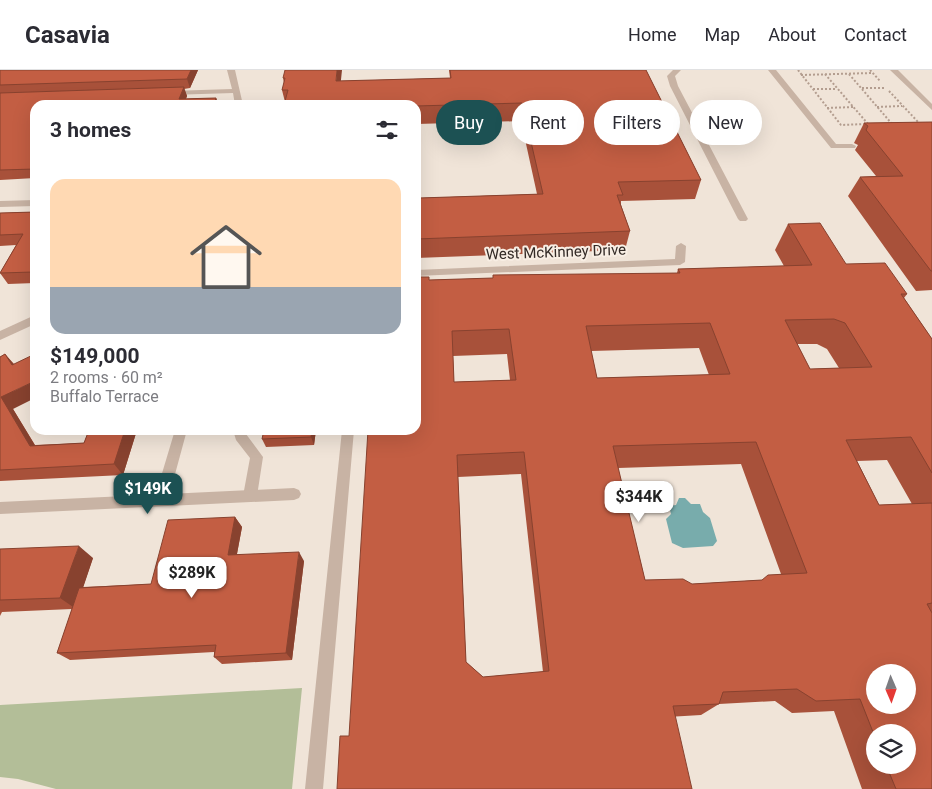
<!DOCTYPE html>
<meta charset="utf-8">
<style>
:root{--surface:#fff;--page:#f2f2f3;--text:#2b2b33;--muted:#7c7c81;--line:#e1e1e2;--accent:#1c5153}
body{margin:0;font-family:Roboto,sans-serif;background:var(--page);color:var(--text);height:100vh;display:flex;flex-direction:column;font-size:19px;white-space:nowrap}
*{box-sizing:border-box;margin:0}
p{font-size:16px;color:var(--muted)}
.icon{flex:none;width:28px;height:28px;fill:none;stroke:currentColor;stroke-width:2;stroke-linecap:round;stroke-linejoin:round}
.map{position:relative;flex:1;overflow:hidden}
.details{position:absolute;left:30px;top:30px;width:391px;height:335px;display:flex;flex-direction:column;background:var(--surface);border-radius:15px;box-shadow:0 5px 20px #0002}
.details>*{flex:none}
.hud{position:absolute;left:436px;top:30px;width:420px;height:45px;display:flex;gap:10px}
.needle{width:32px;rotate:178deg}
.controls{position:absolute;left:866px;top:594px;display:grid;gap:10px}
.controls a{display:grid;place-items:center;width:50px;height:50px;border-radius:50%;background:var(--surface);box-shadow:0 5px 20px #0002;font-size:25px}
.price{position:absolute;translate:-50% -42px;padding:0 11px;border-radius:10px;background:#fff;color:#222;font-size:16px;line-height:32px;filter:drop-shadow(0 1px 2px #0008)}
.price::after{content:'';position:absolute;left:50%;top:30px;width:15px;height:11px;margin-left:-8px;background:inherit;clip-path:polygon(0 0,100% 0,50% 100%)}
.price.on{background:var(--accent);color:#fff}
ul{padding:0;list-style:none}
li{display:grid;align-content:center;gap:10px;height:265px;padding:0 20px}
li+li{border-top:1px solid var(--line)}
li span{display:grid;place-items:center;height:155px;border-radius:15px;color:#555}
li>.icon{margin-inline-start:auto}
span .icon{width:90px;height:90px;fill:#fffc;stroke-width:1}
li b{font-size:21px}
h2{display:flex;justify-content:space-between;align-items:center;height:60px;padding:0 20px;font-size:21px}
.chip{padding:0 18px;border-radius:22px;background:var(--surface);box-shadow:0 5px 20px #0002;font-size:18px;line-height:45px}
.chip.on{background:var(--accent);color:#fff}
header{display:flex;align-items:center;gap:30px;box-sizing:border-box;height:70px;padding:0 25px;background:var(--surface);border-bottom:1px solid var(--line)}
header strong{font-size:24px}
nav{display:flex;gap:28px;margin-inline-start:auto;font-size:18px}
.map>svg:first-child{display:block}
</style>
<header>
<strong>Casavia</strong>
<nav><a>Home</a><a>Map</a><a>About</a><a>Contact</a></nav>
</header>
<div class="map">
<svg width="932" height="719" viewBox="0 0 932 719">
<rect width="100%" height="100%" fill="#f0e4d8"/>
<path fill="#b3be98" d="M 302,618 L 292,719 L 56,719 L 18,709 L 0,707 L 0,635 Z"/>
<path fill="#78acac" d="M 679,428 L 685,428 L 691,434 L 700,434 L 703,442 L 710,448 L 717,471 L 713,476 L 683,478 L 672,473 L 666,449 L 671,444 L 669,436 L 676,435 Z"/>
<g fill="none" stroke-linecap="round" stroke-linejoin="round">
<path stroke="#b39d8f" stroke-width="2" stroke-dasharray="2 2" stroke-linecap="butt" d="M 798,0 L 841,55 L 866,54
M 870,0 L 880,11
M 825,4 L 868,54
M 849,4 L 892,54
M 801,5 L 872,3
M 862,18 L 886,18
M 813,19 L 837,19
M 889,21 L 919,53 L 917,53
M 877,37 L 902,36
M 827,38 L 853,37"/>
<path fill="#c8b3a4" fill-rule="evenodd" d="M 673,0 L 681,0 L 675,6 L 678,16 L 748,149 L 746,151 L 740,151 L 738,149 L 670,16 L 667,6 Z
M 768,0 L 776,0 L 836,74 L 852,74 L 856,76 L 855,78 L 831,78 Z
M 890,0 L 898,0 L 932,34 L 932,40 Z
M 175,360 L 187,360 L 168,430 L 166,434 L 161,436 L 156,434 L 154,430 Z
M 233,360 L 245,360 L 246,364 L 263,387 L 257,426 L 255,430 L 250,432 L 245,430 L 243,426 L 250,388 L 236,370 Z
M 342,360 L 354,360 L 323,719 L 305,719 Z"/>
<path fill="#c8b3a4" fill-rule="evenodd" d="M 227,0 L 235,0 L 243,35 L 235,35 L 233,23 L 170,25 L 166,23 L 170,21 L 232,19 Z
M 35,130 L 35,136 L 0,137 L 0,131 Z
M 681,173 L 686,176 L 685,192 L 680,195 L 416,206 L 416,200 L 675,189 L 676,176 Z
M 35,245 L 35,254 L 0,270 L 0,261 Z
M 294,418 L 299,420 L 301,424 L 299,428 L 294,430 L 0,444 L 0,432 Z"/>
</g>
<path fill="#a8513a" fill-rule="evenodd" d="M 0,0 L 198,0 L 190,18 L 184,19 L 187,26 L 186,29 L 216,28 L 219,35 L 35,35 L 35,108 L 0,110 Z
M 449,0 L 646,0 L 701,110 L 695,129 L 621,131 L 621,135 L 630,161 L 625,180 L 416,188 L 416,35 L 285,32 L 282,20 L 284,13 L 283,8 L 341,11 L 450,8 ZM 521,51 L 537,124 L 419,128 L 417,54 Z
M 932,52 L 932,220 L 916,221 L 848,126 L 860,107 L 876,106 L 855,80 L 858,75 L 854,73 L 864,53 Z
M 35,142 L 35,213 L 8,214 L 0,203 L 16,175 L 0,176 L 0,143 Z
M 788,154 L 846,194 L 907,224 L 904,228 L 932,269 L 932,719 L 862,719 L 834,641 L 792,643 L 775,631 L 719,634 L 701,645 L 349,666 L 429,210 L 677,203 L 678,199 L 784,196 L 775,180 ZM 797,274 L 817,274 L 827,279 L 839,298 L 810,299 ZM 699,278 L 709,305 L 597,308 L 591,281 ZM 507,284 L 510,310 L 454,312 L 453,286 ZM 887,390 L 912,434 L 879,435 L 857,391 ZM 741,394 L 781,504 L 762,510 L 692,514 L 645,510 L 618,398 ZM 521,404 L 543,602 L 483,607 L 466,592 L 458,407 ZM 875,662 L 908,695 L 875,695 Z
M 5,284 L 14,294 L 13,339 L 35,375 L 84,373 L 89,360 L 137,360 L 123,405 L 0,411 L 0,287 Z
M 316,360 L 314,375 L 266,377 L 262,369 Z
M 235,447 L 242,457 L 237,484 L 304,491 L 292,590 L 222,594 L 214,587 L 214,582 L 70,590 L 57,583 L 72,539 L 2,542 L 0,546 L 0,479 L 93,488 L 83,517 L 151,514 Z"/>
<path fill="#88422f" d="M 191,0 L 198,0 L 190,18 L 187,9 Z
M 337,0 L 342,0 L 339,29 L 336,11 Z
M 184,17 L 187,26 L 183,35 L 179,29 Z
M 216,28 L 219,35 L 214,35 Z
M 416,38 L 417,54 L 420,147 L 419,128 Z
M 5,284 L 16,297 L 12,295 Z
M 35,311 L 35,328 L 13,339 L 42,387 L 30,376 L 1,327 Z
M 125,360 L 137,360 L 123,405 L 114,394 Z
M 312,360 L 316,360 L 314,375 L 311,367 Z
M 235,447 L 242,457 L 235,494 L 228,485 Z
M 79,476 L 93,488 L 76,539 L 60,528 Z
M 299,482 L 304,491 L 292,590 L 286,583 Z"/>
<path fill="#c35e43" stroke="#88422f" fill-rule="evenodd" d="M 0,0 L 191,0 L 187,9 L 0,15 Z
M 285,0 L 337,0 L 336,11 L 451,8 L 450,0 L 646,0 L 701,110 L 618,112 L 623,125 L 617,125 L 630,161 L 416,169 L 416,41 L 419,128 L 543,124 L 522,33 L 416,36 L 416,35 L 284,35 L 288,20 L 282,20 L 285,8 L 283,8 Z
M 184,17 L 179,29 L 216,28 L 214,35 L 35,35 L 35,99 L 0,100 L 0,23 Z
M 932,52 L 932,201 L 931,201 L 860,107 L 903,106 L 866,60 L 868,56 L 864,53 Z
M 35,142 L 35,198 L 33,202 L 0,203 L 23,164 L 0,165 L 0,143 Z
M 820,153 L 846,194 L 885,193 L 907,224 L 901,224 L 932,269 L 932,403 L 911,367 L 846,370 L 879,435 L 932,433 L 932,533 L 927,534 L 932,543 L 932,719 L 896,719 L 886,695 L 908,695 L 908,662 L 875,662 L 875,667 L 860,629 L 816,631 L 797,619 L 723,622 L 719,634 L 673,636 L 692,719 L 337,719 L 340,666 L 349,666 L 368,360 L 416,360 L 416,207 L 429,207 L 429,210 L 493,208 L 493,205 L 680,203 L 678,199 L 812,195 L 788,154 ZM 834,249 L 845,253 L 872,297 L 810,299 L 785,250 ZM 710,253 L 730,304 L 597,308 L 586,256 ZM 509,259 L 516,310 L 454,312 L 452,261 ZM 756,372 L 807,503 L 768,505 L 762,510 L 692,514 L 683,509 L 645,510 L 613,376 ZM 524,382 L 549,601 L 483,607 L 466,592 L 457,385 ZM 875,602 L 908,602 L 908,635 L 875,635 Z
M 5,284 L 12,295 L 35,284 L 35,311 L 1,327 L 30,376 L 84,373 L 89,360 L 125,360 L 114,394 L 0,400 L 0,287 Z
M 264,360 L 312,360 L 311,367 L 262,369 Z
M 235,447 L 228,485 L 299,482 L 286,583 L 214,587 L 216,575 L 57,583 L 79,518 L 151,514 L 168,450 Z
M 79,476 L 60,528 L 0,530 L 0,479 Z"/>
<g text-anchor="middle" stroke-width="4" stroke-linejoin="round" paint-order="stroke">
<g font-size="15" fill="#332a26" stroke="#f8eee4">
<text transform="translate(556 182) rotate(-2)" y="5">West McKinney Drive</text>
</g>
</g>
</svg>
<div class="controls">
<a><svg class="needle" viewBox="-14 -14 28 28"><path d="M0-13l5 13h-10z" fill="#e53935"/><path d="M0 13l5-13h-10z" fill="#7c7c81"/></svg></a>
<a><svg class="icon" aria-label="layers" viewBox="0 0 24 24"><path d="M12 4l9 5-9 5-9-5zM3 14l9 5 9-5"/></svg></a>
</div>
<b class="price on" style="left:148px;top:445px">$149K</b>
<b class="price" style="left:639px;top:453px">$344K</b>
<b class="price" style="left:192px;top:529px">$289K</b>
<div class="hud">
<a class="chip on">Buy</a>
<a class="chip">Rent</a>
<a class="chip">Filters</a>
<a class="chip">New</a>
</div>
<section class="details">
<h2>3 homes<svg class="icon" aria-label="filters" viewBox="0 0 24 24"><path d="M4 7h16M4 17h16"/><circle cx="9" cy="7" r="2"/><circle cx="15" cy="17" r="2"/></svg></h2>
<ul>
<li><span style="background:linear-gradient(#ffd9b3 70%,#9aa5b1 0)"><svg class="icon" aria-label="home" viewBox="0 0 24 24"><path d="M3 11l9-7 9 7M6 9v11h12V9"/></svg></span><div><b>$149,000</b><p>2 rooms · 60 m²</p><p>Buffalo Terrace</p></div></li>
</ul>
</section>
</div>
